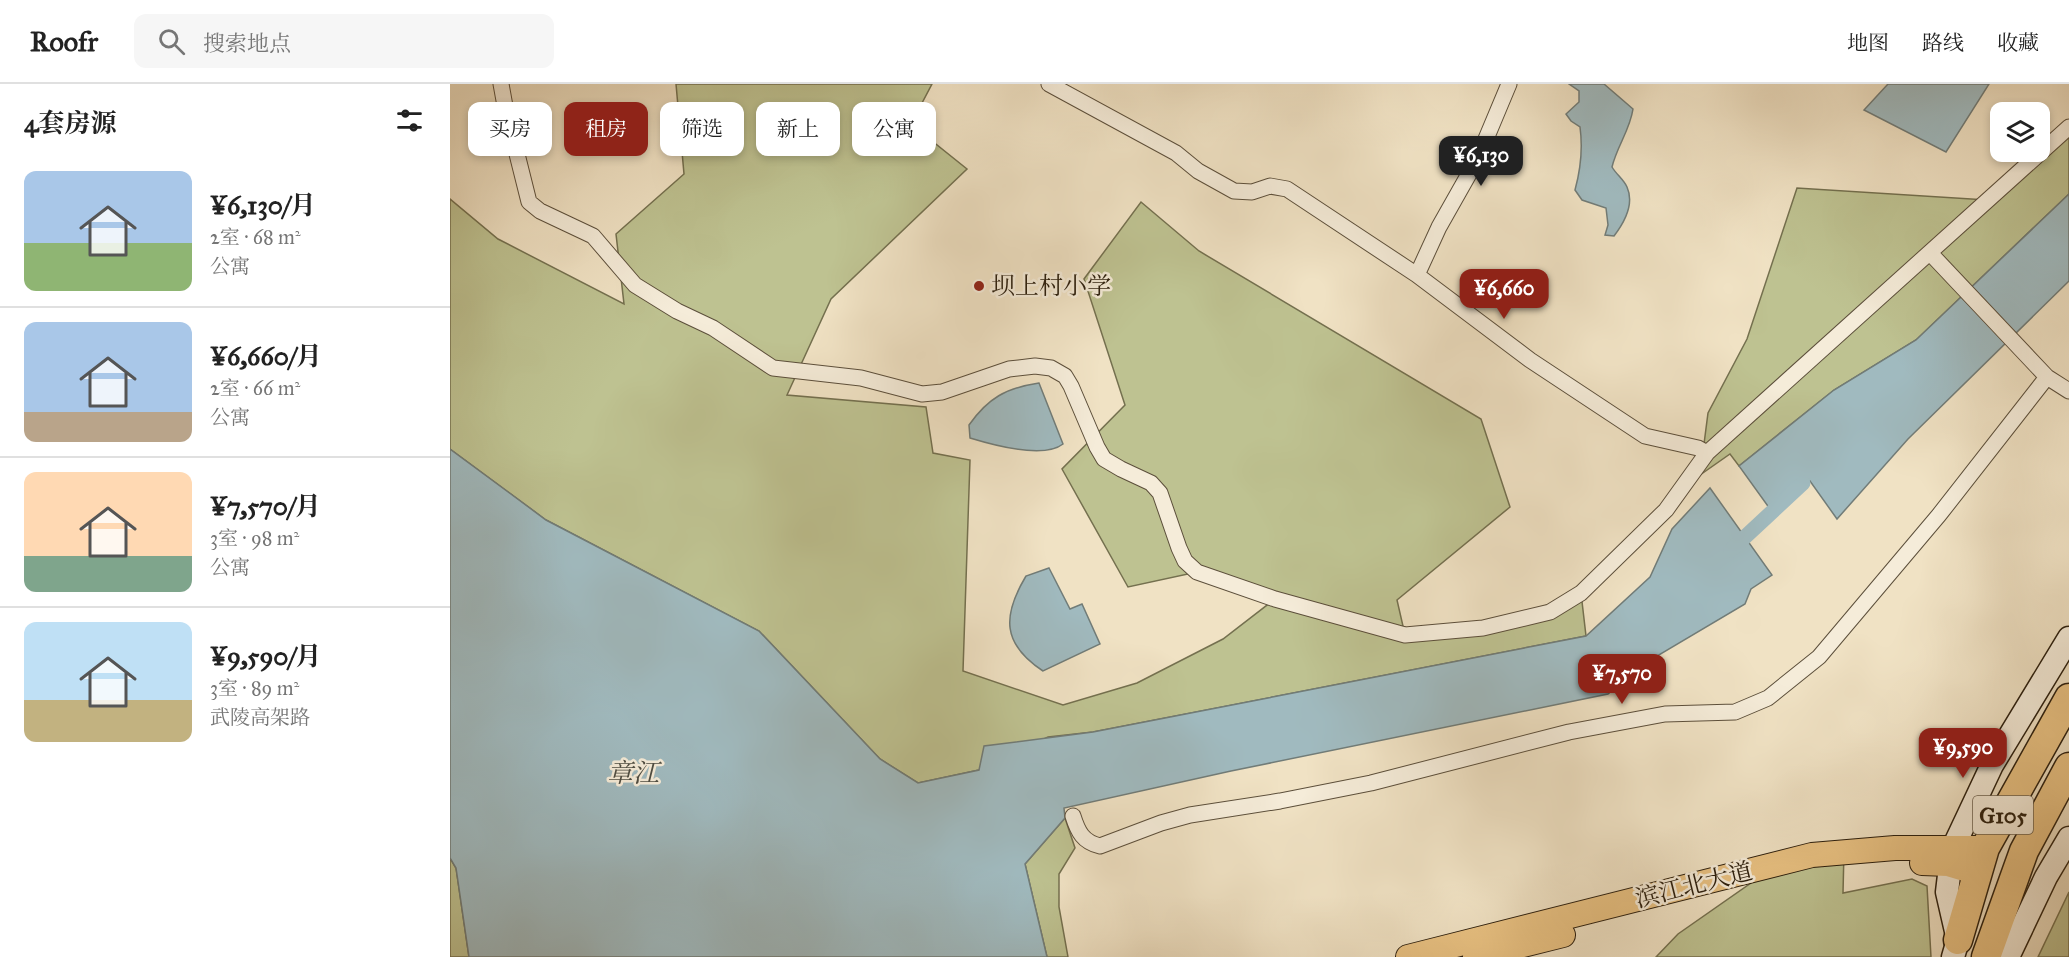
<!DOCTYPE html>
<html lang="zh">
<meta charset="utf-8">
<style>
:root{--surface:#fff;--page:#f6f6f6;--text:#222;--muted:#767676;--line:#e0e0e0;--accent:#8f2418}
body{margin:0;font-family:"IM FELL Great Primer","Noto Serif SC",serif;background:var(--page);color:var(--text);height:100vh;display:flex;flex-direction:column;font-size:22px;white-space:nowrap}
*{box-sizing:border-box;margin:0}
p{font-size:20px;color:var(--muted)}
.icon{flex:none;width:33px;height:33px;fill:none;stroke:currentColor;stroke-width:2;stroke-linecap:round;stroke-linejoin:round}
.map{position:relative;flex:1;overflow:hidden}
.side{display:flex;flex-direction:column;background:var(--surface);width:450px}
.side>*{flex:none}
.top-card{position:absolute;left:18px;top:18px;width:570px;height:54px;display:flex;gap:12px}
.buttons{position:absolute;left:1540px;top:18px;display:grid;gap:12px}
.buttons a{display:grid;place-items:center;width:60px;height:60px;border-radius:12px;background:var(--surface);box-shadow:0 3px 9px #0003;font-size:30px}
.price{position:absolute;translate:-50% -51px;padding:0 14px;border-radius:12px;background:var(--accent);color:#fff;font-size:20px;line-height:39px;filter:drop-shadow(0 2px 3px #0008)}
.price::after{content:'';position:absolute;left:50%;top:36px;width:18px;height:14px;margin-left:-9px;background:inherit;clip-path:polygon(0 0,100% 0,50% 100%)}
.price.on{background:#222;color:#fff}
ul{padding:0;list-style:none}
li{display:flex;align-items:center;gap:18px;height:150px;padding:0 24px}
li+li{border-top:2px solid var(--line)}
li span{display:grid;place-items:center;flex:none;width:168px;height:120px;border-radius:12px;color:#555}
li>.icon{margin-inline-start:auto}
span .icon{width:72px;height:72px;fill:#fffc;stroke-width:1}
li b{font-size:26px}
h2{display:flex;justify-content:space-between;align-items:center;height:72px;padding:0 24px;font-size:26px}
.chip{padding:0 21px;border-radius:12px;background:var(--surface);box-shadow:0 3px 9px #0003;font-size:21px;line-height:54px}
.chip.on{background:var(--accent);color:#fff}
header{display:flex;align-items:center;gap:36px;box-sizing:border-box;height:84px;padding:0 30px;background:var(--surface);border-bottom:2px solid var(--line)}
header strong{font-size:28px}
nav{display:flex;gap:33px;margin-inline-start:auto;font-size:21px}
.search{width:420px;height:54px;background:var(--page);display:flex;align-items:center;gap:15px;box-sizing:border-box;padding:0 21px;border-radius:12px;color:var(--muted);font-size:22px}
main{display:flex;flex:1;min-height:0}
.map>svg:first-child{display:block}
</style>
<header>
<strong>Roofr</strong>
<div class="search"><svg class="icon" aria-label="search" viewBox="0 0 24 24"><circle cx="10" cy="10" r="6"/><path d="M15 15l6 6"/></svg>搜索地点</div>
<nav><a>地图</a><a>路线</a><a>收藏</a></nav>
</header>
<main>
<section class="side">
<h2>4套房源<svg class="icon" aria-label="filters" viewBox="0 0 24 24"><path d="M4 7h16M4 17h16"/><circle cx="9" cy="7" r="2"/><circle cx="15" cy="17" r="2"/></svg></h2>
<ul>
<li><span style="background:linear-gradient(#a9c7e8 60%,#8fb573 0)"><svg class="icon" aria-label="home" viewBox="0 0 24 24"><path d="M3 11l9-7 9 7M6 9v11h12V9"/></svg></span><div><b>¥6,130/月</b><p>2室 · 68 m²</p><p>公寓</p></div></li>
<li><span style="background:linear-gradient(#a9c7e8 75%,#b9a48a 0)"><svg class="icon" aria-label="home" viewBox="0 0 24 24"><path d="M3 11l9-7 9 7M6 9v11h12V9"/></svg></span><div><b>¥6,660/月</b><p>2室 · 66 m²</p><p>公寓</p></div></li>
<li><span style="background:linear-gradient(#ffd9b3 70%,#7fa58c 0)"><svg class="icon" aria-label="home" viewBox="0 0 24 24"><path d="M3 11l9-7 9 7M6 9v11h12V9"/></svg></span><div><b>¥7,570/月</b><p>3室 · 98 m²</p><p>公寓</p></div></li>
<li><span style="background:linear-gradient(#bfe0f5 65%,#c2b280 0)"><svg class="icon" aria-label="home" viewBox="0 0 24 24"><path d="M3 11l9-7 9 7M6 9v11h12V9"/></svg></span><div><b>¥9,590/月</b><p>3室 · 89 m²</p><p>武陵高架路</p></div></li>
</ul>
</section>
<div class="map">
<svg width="1619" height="873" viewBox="0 0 1619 873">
<rect width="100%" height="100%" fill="#f0e2c4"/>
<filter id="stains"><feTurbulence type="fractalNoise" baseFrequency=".00333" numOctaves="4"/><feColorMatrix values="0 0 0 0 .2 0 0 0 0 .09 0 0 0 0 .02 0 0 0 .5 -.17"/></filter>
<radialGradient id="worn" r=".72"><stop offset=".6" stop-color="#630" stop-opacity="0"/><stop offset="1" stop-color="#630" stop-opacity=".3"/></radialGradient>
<path fill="#bec291" stroke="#74704f" stroke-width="1.5" d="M 226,0 L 482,0 L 461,40 L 517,85 L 381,215 L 337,311 L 476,323 L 483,369 L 520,376 L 513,587 L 613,621 L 687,599 L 773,555 L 825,515 L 747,488 L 678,503 L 612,385 L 675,321 L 634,195 L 691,118 L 749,167 L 1031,335 L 1060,423 L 947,516 L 955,551 L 1033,544 L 1131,509 L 1136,552 L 643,648 L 598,653 L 529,686 L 468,699 L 430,675 L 309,547 L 96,436 L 0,365 L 0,115 L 48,155 L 174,220 L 166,150 L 234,90 Z
M 1619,43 L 1619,110 L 1466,256 L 1384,306 L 1289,382 L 1280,370 L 1250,391 L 1258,329 L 1297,255 L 1347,104 L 1537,116 Z
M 615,734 L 625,764 L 609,790 L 609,823 L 618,873 L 597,873 L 575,780 Z
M 1394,767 L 1393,809 L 1462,795 L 1477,802 L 1481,873 L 1206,873 L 1228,850 L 1314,790 Z
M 0,774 L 6,784 L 19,873 L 0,873 Z
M 1619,808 L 1619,873 L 1588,873 Z"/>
<path fill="#a0babf" stroke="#717c78" stroke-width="1.5" d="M 1119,0 L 1154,0 L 1183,25 C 1180,46 1167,62 1162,83 C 1166,90 1174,96 1177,103 C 1185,121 1174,139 1164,152 L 1155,151 L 1158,141 L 1156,124 L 1132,116 L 1125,106 C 1131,84 1133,65 1130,43 L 1121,37 L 1116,30 L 1129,18 L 1129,7 Z
M 1438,0 L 1539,0 L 1496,68 L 1414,26 Z
M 1619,110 L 1619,197 L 1458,355 L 1387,435 L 1360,397 L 1320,425 L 1289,382 L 1384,306 L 1466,256 Z
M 589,299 L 613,360 C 594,375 543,361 520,354 L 519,341 C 538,314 556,304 589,299 Z
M 0,365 L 96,436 L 309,547 L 430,675 L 468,699 L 529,686 L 534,662 L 643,648 L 1136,552 L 1200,493 L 1222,445 L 1260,404 L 1322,491 L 1301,505 L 1295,520 L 1185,585 L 1158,610 L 781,687 L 614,724 L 615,734 L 575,780 L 597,873 L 19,873 L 6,784 L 0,774 Z
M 599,484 L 620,525 L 632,520 L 650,560 L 593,587 C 552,560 552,532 576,492 Z"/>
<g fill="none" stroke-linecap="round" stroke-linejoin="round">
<path stroke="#a0babf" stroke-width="15" d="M 1281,466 L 1353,399"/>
<g stroke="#5c4f3b" stroke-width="17">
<path id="street" d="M 51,0 L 55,22 L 79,118 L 90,127 L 143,152 L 185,201 L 227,227 L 263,244 L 323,284 L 411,294 L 472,310 L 492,308 L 559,285 L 585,282 L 601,284 L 615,292 L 621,302 L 647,363 L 654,375 L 671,385 L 701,399 L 710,409 L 729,464 L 735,477 L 747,488 L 825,515 L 955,551 L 1033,544 L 1100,528 L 1131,509 L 1216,426 L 1257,369
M 599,0 L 726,69 L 748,87 L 784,107 L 802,108 L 820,102 L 837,105 L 967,191 L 1080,276 L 1195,352 L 1248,364 L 1257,369 L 1619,43
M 1481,170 L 1597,293 L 1619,307
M 967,191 L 989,143 L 1028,74 L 1059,0
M 623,732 C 628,748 633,758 650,762 L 711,739 L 740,731 L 830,717 L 921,699 L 1119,648 L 1215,630 L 1285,628 L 1318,614 L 1369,573 L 1489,431 L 1597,293"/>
</g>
<g stroke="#2b1e0d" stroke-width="25">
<path id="secondary" d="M 1503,873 L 1508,856 L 1497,808 L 1502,766 L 1542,681 L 1619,554
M 1558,873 L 1596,793 L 1619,754"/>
</g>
<g stroke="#2b1e0d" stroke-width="26">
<path id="primary" d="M 1472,779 L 1498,780 L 1528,789
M 958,873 L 1362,771 L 1445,764 L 1535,764
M 1025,873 L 1113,851"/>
</g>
<g stroke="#2b1e0d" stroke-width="31">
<path id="highway" d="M 1508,856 L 1535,764 L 1619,614
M 1536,873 L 1574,767 L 1619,683"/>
</g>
<use href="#street" stroke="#f5ecd9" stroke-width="15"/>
<use href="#secondary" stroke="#f5ecd9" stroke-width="22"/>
<use href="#primary" stroke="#e8c182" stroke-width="24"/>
<use href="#highway" stroke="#e8c182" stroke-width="28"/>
</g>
<circle fill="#8f2418" stroke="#f5ecd9" stroke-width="2" cx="529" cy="202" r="6"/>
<g text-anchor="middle" stroke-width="5" stroke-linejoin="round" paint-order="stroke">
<rect fill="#f5ecd9" stroke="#685c4a" stroke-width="1.5" x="1523" y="712" width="60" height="38" rx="4.5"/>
<g font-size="22" font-weight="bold" fill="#2b1e0d">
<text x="1553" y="739">G105</text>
</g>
<g font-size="24" fill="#2b1e0d" stroke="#f5ecd9" text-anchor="start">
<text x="541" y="210">坝上村小学</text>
</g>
<g font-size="24" fill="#2b1e0d" stroke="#f5ecd9">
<text transform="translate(1244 801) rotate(-14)" y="8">滨江北大道</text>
</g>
<g font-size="26" font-style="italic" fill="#4e4d42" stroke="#f5ecd9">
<text x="183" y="698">章江</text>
</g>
</g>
<rect width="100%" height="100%" filter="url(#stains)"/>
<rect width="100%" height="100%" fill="url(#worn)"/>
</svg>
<div class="buttons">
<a><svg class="icon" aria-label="layers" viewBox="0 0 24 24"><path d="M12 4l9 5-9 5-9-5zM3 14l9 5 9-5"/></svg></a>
</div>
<b class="price on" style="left:1031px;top:103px">¥6,130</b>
<b class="price" style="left:1054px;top:236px">¥6,660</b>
<b class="price" style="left:1172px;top:621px">¥7,570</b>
<b class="price" style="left:1513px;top:695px">¥9,590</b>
<div class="top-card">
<a class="chip">买房</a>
<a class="chip on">租房</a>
<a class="chip">筛选</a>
<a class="chip">新上</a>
<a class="chip">公寓</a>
</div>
</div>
</main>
